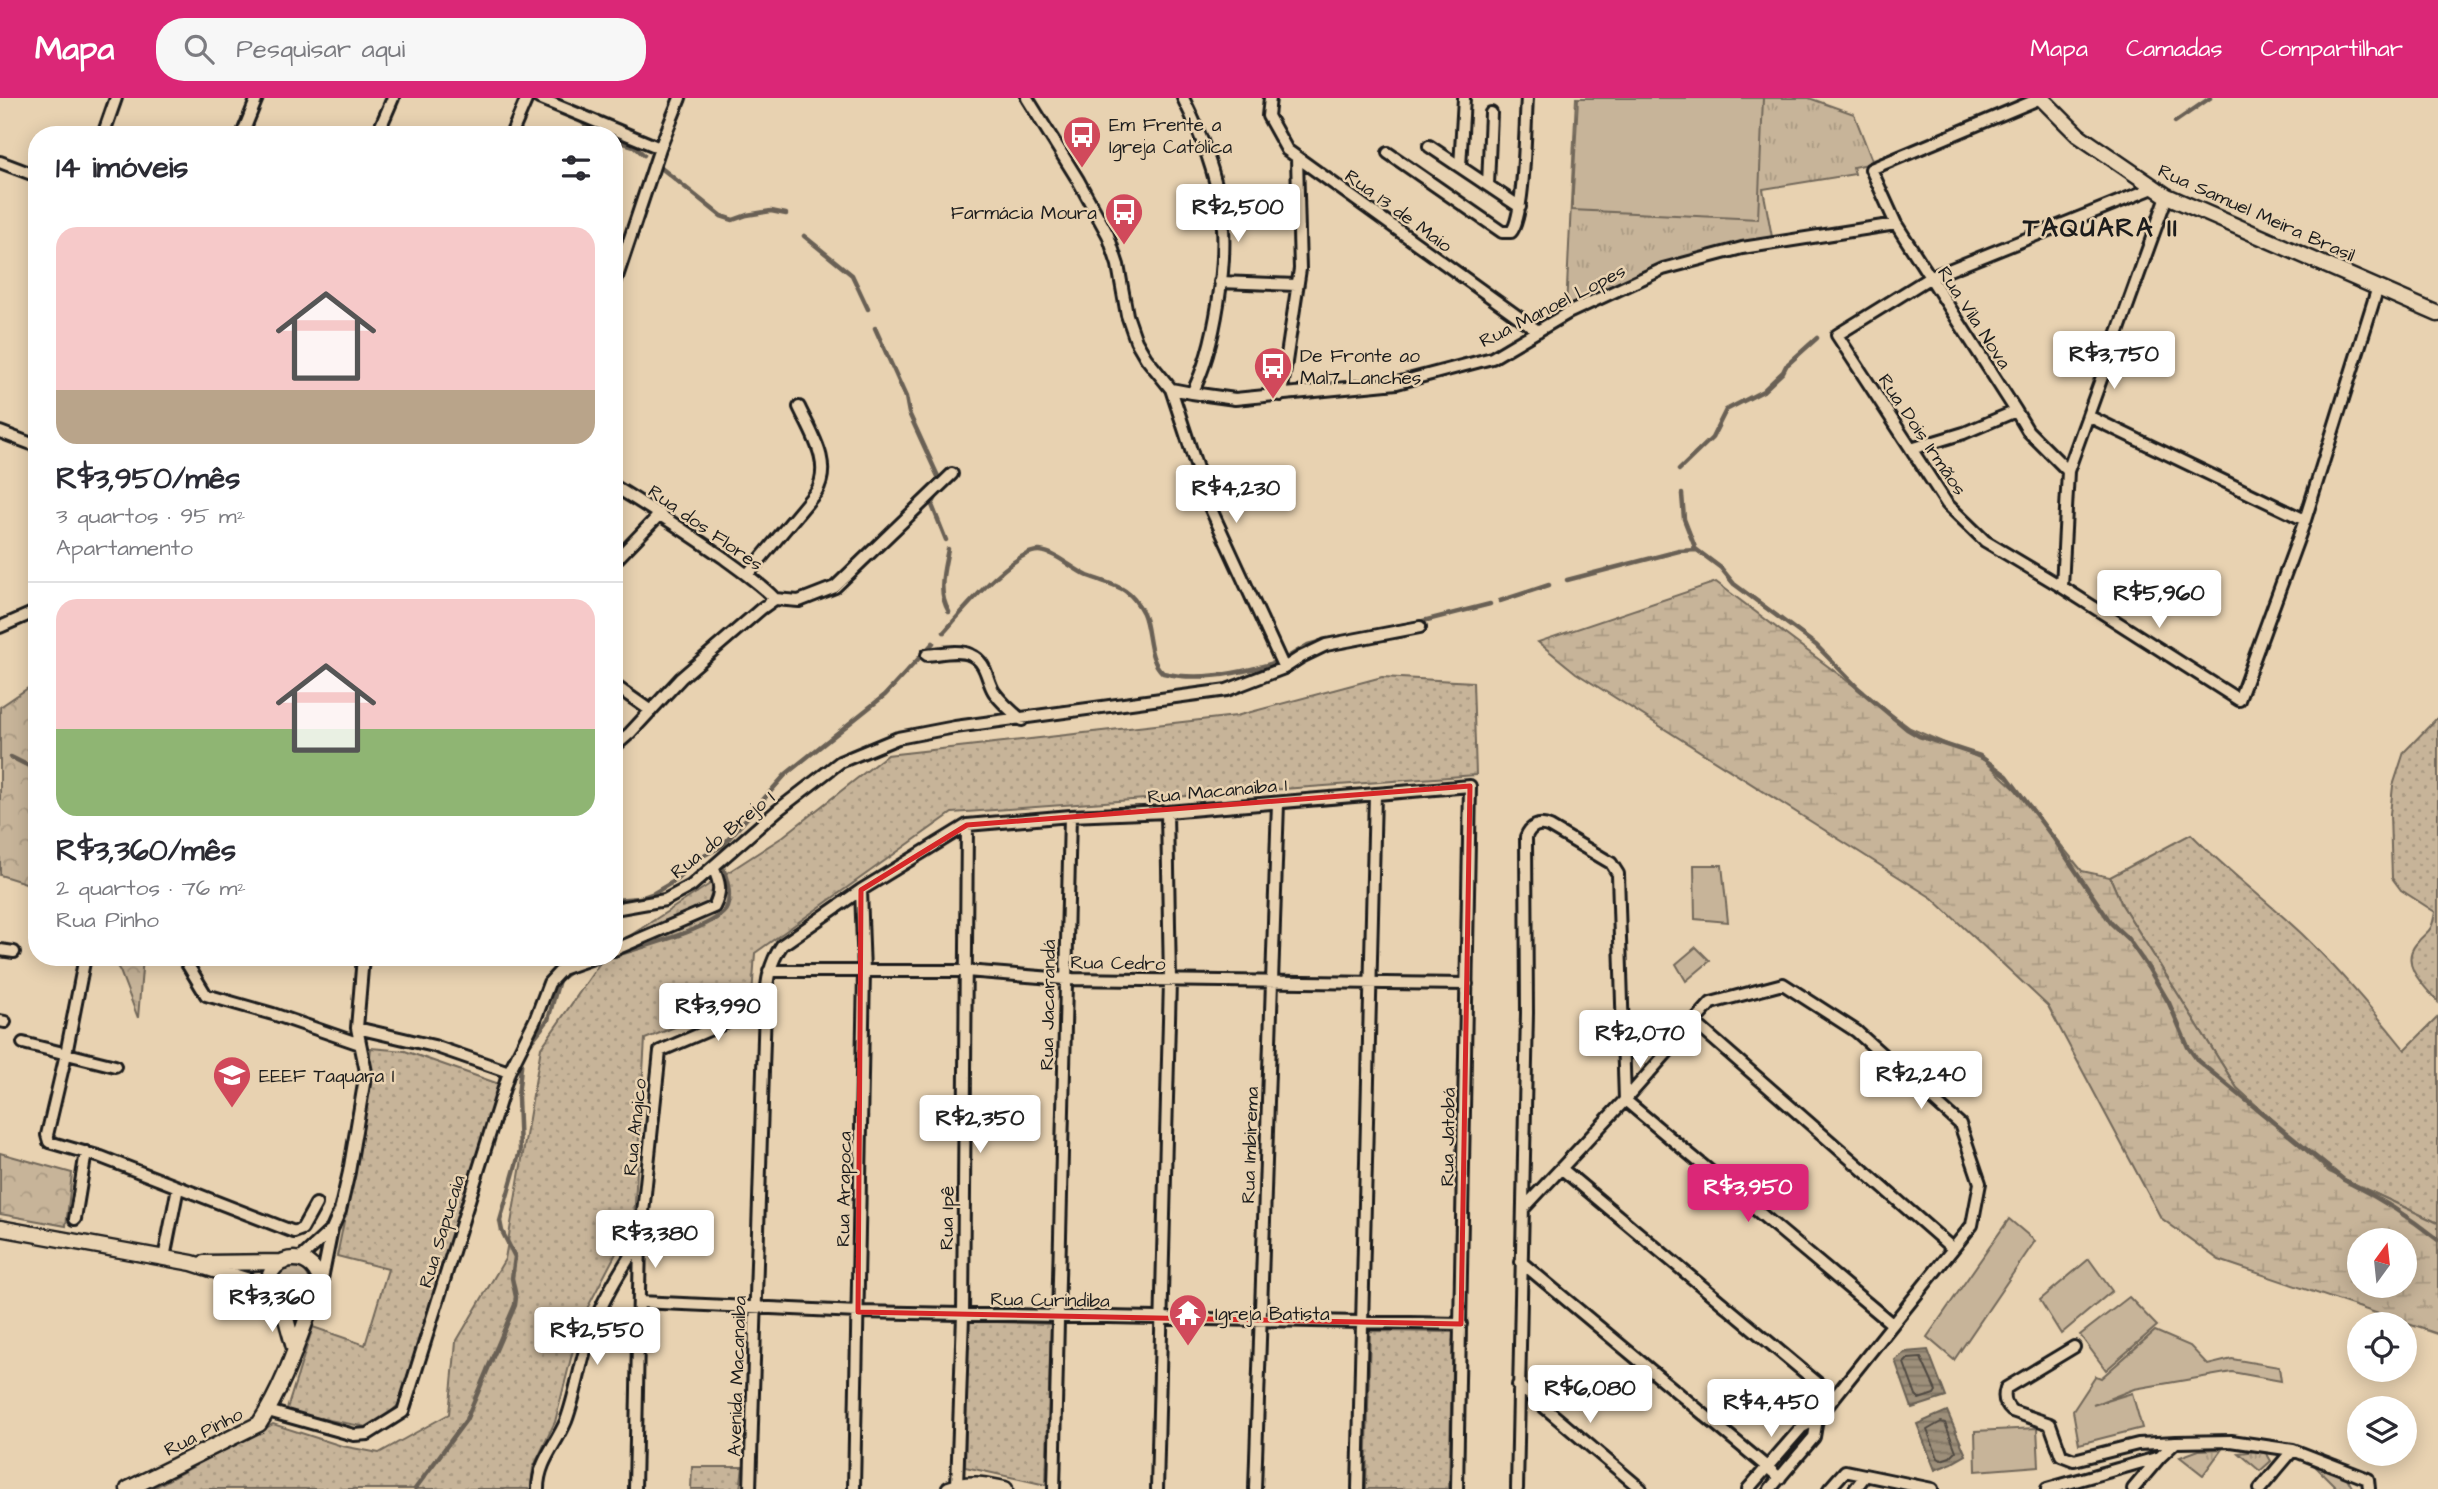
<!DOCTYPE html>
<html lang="pt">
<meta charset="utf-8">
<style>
:root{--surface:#fff;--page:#f7f7f7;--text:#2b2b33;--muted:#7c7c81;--line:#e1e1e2;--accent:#db2777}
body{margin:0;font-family:"Architects Daughter",sans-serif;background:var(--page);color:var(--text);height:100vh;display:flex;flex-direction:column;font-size:26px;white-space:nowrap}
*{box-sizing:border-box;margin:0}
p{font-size:23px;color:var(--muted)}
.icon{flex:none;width:38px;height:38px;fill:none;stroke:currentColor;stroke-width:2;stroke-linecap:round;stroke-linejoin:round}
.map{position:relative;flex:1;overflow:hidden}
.sheet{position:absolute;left:28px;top:28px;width:595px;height:840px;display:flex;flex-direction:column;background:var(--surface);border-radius:28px;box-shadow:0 4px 18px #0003}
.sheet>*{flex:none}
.needle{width:46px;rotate:15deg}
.fabs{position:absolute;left:2347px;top:1130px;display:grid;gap:14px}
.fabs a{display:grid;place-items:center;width:70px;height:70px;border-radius:50%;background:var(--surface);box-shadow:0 4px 18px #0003;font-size:35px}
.price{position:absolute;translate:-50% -60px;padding:0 16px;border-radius:7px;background:#fff;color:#222;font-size:23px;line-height:46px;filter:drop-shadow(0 2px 4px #0008)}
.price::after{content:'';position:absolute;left:50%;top:42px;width:21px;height:16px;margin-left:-10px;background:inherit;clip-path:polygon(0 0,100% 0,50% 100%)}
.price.current{background:var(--accent);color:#fff}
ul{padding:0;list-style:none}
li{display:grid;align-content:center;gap:14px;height:371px;padding:0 28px}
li+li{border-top:2px solid var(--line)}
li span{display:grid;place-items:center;height:217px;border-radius:21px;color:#555}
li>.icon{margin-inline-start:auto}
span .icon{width:126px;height:126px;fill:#fffc;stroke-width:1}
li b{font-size:30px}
h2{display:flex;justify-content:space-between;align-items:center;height:84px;padding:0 28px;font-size:30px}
header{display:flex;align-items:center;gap:42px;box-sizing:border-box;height:98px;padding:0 35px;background:var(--accent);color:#fff}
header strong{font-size:33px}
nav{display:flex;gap:38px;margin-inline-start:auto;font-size:24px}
.search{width:490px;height:63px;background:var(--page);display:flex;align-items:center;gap:18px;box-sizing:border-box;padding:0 24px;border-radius:28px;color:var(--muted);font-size:26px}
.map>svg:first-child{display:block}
</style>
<header>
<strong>Mapa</strong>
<div class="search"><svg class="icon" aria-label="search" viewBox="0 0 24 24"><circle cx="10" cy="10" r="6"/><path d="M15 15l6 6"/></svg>Pesquisar aqui</div>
<nav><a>Mapa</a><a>Camadas</a><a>Compartilhar</a></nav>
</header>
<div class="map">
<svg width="2438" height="1391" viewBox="0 0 2438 1391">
<defs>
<pattern id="grass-dots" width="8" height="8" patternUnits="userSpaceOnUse" patternTransform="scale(1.75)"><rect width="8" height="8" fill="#c7b499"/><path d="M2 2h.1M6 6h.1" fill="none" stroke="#aa9a83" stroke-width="1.8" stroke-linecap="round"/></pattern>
<pattern id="forest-crowns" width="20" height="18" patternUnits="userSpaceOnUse" patternTransform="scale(1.75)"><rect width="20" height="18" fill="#c7b499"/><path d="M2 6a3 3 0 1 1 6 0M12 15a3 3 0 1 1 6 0" fill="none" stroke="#aa9a83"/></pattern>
<pattern id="wetland-marsh" width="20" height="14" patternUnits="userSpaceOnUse" patternTransform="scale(1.75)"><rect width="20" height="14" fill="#c7b499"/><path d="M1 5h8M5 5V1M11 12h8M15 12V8" fill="none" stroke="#aa9a83"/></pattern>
<pattern id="park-tufts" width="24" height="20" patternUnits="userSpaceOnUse" patternTransform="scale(1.75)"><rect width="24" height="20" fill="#c7b499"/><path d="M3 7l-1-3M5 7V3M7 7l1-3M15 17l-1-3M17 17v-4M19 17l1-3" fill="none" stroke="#aa9a83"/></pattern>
<pattern id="water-rules" width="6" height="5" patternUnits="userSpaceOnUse" patternTransform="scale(1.75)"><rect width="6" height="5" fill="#9d8f7a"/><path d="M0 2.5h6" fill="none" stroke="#7f7463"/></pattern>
</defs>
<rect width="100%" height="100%" fill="#e8d2b1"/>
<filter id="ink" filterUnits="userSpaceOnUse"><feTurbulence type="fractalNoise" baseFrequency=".0143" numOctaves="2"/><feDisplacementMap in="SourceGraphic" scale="14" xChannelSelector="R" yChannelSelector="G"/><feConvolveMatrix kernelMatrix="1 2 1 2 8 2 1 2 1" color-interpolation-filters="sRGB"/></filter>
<g filter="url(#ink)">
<path fill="url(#grass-dots)" stroke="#72685a" stroke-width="2" d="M 1382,579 L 1473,584 L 1476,677 L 952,715 L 755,855 L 752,898 L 645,941 L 634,1121 L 580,1224 L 555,1324 L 533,1370 L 531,1391 L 151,1391 L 273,1326 L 342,1348 L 379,1355 L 449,1316 L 456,1244 L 505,1161 L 541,950 L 604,859 L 614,859 L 614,848 L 781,740 L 887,657 L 1236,618 Z
M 2438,619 L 2438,904 C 2425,889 2399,867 2416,846 C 2429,830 2431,837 2435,814 L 2401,792 L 2392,780 L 2390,716 L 2393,688 L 2404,654 Z
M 2191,736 C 2226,772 2266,802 2302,836 C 2339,872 2373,912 2405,952 L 2438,919 L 2438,1125 L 2329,1074 L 2237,990 L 2122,807 L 2110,779 Z
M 371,950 L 405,953 L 499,986 L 403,1303 L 372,1330 L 286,1314 L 313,1229 L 365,1247 L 388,1171 L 337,1158 L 358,1054 Z
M 968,1223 L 1051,1226 L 1046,1387 L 965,1369 Z
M 1370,1233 L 1453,1234 L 1449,1391 L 1366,1391 Z
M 692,1369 L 743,1369 L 740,1391 L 691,1391 Z"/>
<path fill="url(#forest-crowns)" stroke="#72685a" stroke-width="2" d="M 37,584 L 37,814 L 33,813 L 36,797 L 29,786 L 0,777 L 0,609 Z
M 111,859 L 143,859 L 138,920 L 120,873 Z
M 0,1055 L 72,1075 L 66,1128 L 0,1116 Z"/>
<path fill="url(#wetland-marsh)" stroke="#72685a" stroke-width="2" fill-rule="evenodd" d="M 1716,484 L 1910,630 L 1984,662 L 2017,693 L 2082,773 L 2110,779 L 2122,807 L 2237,990 L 2329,1074 L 2438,1125 L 2438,1236 L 2219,1162 L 2161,1120 L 2048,908 L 1932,800 L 1576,575 L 1538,544 ZM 2359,1143 L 2404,1143 L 2404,1188 L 2359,1188 Z"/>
<path fill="url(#park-tufts)" stroke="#72685a" stroke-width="2" d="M 1576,0 L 1809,0 L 1854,16 L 1873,65 L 1853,69 L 1855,76 L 1763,91 L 1772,139 L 1741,144 L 1661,166 L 1566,211 Z
M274 1186a18 18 0 1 1 36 0a18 18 0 1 1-36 0Z
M 2222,1351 L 2203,1377 L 2180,1359 L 2199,1352 Z
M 2258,1353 L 2267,1356 L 2271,1363 L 2260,1373 L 2239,1355 Z
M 2311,1364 L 2346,1378 L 2353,1391 L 2338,1391 Z"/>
<path fill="#c7b499" stroke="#72685a" stroke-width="2" d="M 1578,0 L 1763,0 L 1758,121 L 1572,112 Z
M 1694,767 L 1722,767 L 1728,824 L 1695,821 Z
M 1696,849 L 1710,863 L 1686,883 L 1676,866 Z
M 2009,1121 L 2035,1143 L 1954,1262 L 1927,1239 Z
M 2089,1161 L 2112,1193 L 2061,1236 L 2040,1202 Z
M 2129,1199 L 2157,1228 L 2106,1272 L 2080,1237 Z
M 2155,1233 L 2190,1248 L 2208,1267 L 2232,1261 L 2279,1269 L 2281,1283 L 2232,1274 L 2134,1291 L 2093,1307 L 2132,1295 L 2142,1330 L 2079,1346 L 2073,1313 L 2096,1278 L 2101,1280 Z
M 2037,1330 L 2039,1368 L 1976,1373 L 1975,1333 Z"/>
<path fill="url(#water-rules)" stroke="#696154" stroke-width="2" d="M 1928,1252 L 1946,1299 L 1912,1310 L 1895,1262 L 1905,1254 Z
M 1947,1313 L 1966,1357 L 1952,1365 L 1935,1372 L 1917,1326 Z"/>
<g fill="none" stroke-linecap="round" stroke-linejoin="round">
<path stroke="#504a42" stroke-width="2" d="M 1921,1260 L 1936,1293 L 1934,1296 L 1919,1301 L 1916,1298 L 1904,1265 L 1908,1261 Z
M 1941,1324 L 1945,1325 L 1956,1353 L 1950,1359 L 1941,1362 L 1938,1360 L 1927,1332 Z"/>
<path stroke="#696154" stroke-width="4.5" d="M 576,18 L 595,37
M 2175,24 L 2210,0
M 614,42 L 634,48 L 644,57
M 660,69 L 721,118 L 733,122 L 747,117 L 771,113 L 786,116
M 804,138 L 852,177 L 868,211
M 875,230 L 906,299 L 909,315 L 941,385
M 1788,266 L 1817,240
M 1679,372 L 1712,340 L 1726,312 L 1763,293 L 1783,274 L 1786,268
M 1682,396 L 1684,421 L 1696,452
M 937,397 L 932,407 L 946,442
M 948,451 C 944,472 937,494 949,514
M 1567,482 L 1679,453 L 1697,452 L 1721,470 L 1734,486 L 1816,547 L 1858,590 L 1907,631 L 1919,638 L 1980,658 L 2007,678 L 2054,741 L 2111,825 L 2128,841 L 2149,871 L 2169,905 L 2188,949 L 2198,963 L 2344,1082 C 2378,1099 2408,1118 2438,1142
M 1500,503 L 1549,487
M 1423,523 L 1490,506
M 1397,528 L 1413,525
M 944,534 C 961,515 1015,450 1040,453 C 1057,455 1072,471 1088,478 C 1114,488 1129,487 1143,515 C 1151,533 1147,561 1163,575 C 1200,584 1242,575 1277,564
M 1283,562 L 1308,547 L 1333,540
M 11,659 L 37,672
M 614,802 L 640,800 L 654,795 L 678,781 L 693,763 L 722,748 L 786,676 L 885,597 L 933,545
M 614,858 C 636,850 720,829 727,809 C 732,795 726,779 722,766
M 593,865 L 610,859
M 526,950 L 548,922 L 559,882 L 571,873
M 415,1391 L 466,1322 L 515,1207 L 516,1199 L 512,1180 L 515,1159 L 502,1133 L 500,1123 L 520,1053 L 518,999 L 522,958"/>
<g stroke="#1c1c1c" stroke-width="16">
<path id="minor" d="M 539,0 L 660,50
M 1027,0 L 1078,82 L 1108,137 L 1118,167 L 1127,217 L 1136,243 L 1146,260 L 1171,291 L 1192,295 L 1235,301 L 1397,285 L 1492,260 L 1568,215 L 1663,171 L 1742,150 L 1896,126
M 1183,0 C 1200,34 1215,74 1221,111 C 1229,160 1215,252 1192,295
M 1270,0 L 1268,18 L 1287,52 L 1538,233
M 2041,0 L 1871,71 L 1896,126 L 2016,313 L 2028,333 L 2068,373
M 103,37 L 116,0
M 242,37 L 257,0
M 377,37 L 393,0
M 511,37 L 527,0
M 1429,48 L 1520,109
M 1388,55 L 1502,134 L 1511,134 C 1525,119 1525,26 1527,0
M 0,64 L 37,78
M 1460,69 L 1464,0
M 1488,87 L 1491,15
M 2153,90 L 1929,180 L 1837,237 L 1947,406 L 1985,443 L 2062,489 L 2239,602 L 2305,422 L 2378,189
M 1220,184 L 1297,187
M 614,188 L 660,50 L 680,0
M 1171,291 L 1209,407 L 1284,570
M 1281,297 L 1300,171 L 1297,60
M 2088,318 L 2305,422
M 0,334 L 37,348
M 1911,351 L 1964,335 L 2016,313
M 614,388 C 652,411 688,435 724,460 C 741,473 760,485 775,501
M 614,464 L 660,416
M 747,477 L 816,394 C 833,366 811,335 799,309
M 2062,489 L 2068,373 L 2167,98
M 0,529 L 37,513
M 927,557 C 940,556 959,551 971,557 C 987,564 986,581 994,594 C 1002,605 1011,613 1022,622
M 614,587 L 651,613
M 614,649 L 630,635 L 681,580 L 761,511 L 775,501 L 799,503 L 835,489 L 952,376
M 614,811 L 665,802 L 691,788 L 778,712 L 840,664 L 898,640 L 955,629 L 1227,592 L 1284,570 L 1301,559 L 1326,547 L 1420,529
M 0,852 L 14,854
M 614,852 L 714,809 C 722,793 720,785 713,769
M 85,859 L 66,956 L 47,1037 L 49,1044 L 101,1059 L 294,1134 L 302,1131 L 316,1106
M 183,859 L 206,897 L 273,916 L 360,946
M 769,873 L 966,873 L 1065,881 L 1467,886
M 0,923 L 5,924
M 1694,924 L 1953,1151
M 357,930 L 434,948 L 509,974
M 23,945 L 115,968
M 1562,1071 L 1833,1298
M 75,1121 L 86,1054
M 164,1160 L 178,1089
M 300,1161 L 330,1133
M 1521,1164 L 1780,1380
M 321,1186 L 332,1131 L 340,1113 L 349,1074 L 366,974 L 357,930 L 363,859
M 639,1204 L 858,1214 L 1461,1226
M 2074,1249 L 2006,1290 C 2003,1299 2005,1307 2012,1313 L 2050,1326 L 2061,1357 L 2074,1362 L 2138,1346 L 2176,1344
M 1518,1287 L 1641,1391
M 268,1313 L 354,1337 L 368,1336 L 403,1314 L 509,974 L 535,922 L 549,885 L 562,871 L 596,859
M 957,1388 L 963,1217 L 967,727
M 538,1391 C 538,1364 556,1347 566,1323 C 576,1296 580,1266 589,1239 C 601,1204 619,1175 639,1144
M 635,1391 L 640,1143 L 660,953 L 765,908
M 750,1391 L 765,908 C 767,885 768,867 782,847 L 861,792 L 967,727 L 1070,718 L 1167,714 L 1470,688 L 1457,1391
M 854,1391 L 864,874 L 861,792
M 1054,1391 L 1070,718
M 1157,1391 L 1170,883 L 1167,714
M 1255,1391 L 1278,705
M 1358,1391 L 1375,696
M 1517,1391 L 1527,915 L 1526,739 C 1530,728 1539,724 1550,729 L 1611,765 L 1618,776 L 1625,1002 L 1523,1111
M 1748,1391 L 1802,1329 L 1817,1321 L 1972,1127 L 1980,1085 L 1960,1026 L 1856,933 L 1783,886 L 1711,905 L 1625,1002 L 1892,1226
M 1770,1391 L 1814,1339 L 1817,1321
M 1829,1391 L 1845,1373 L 1932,1391
M 1855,1391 L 1865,1378
M 2047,1391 L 2160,1359 L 2176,1344 L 2231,1343 L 2293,1352 L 2368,1381 L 2369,1391
M 2133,1391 L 2160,1359
M 2260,1391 L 2293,1352"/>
</g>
<g stroke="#1c1c1c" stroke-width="19">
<path id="tertiary" d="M 2041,0 L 2078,37 L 2167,98 L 2438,216
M 0,1130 L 192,1165 L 268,1189
M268 1187a26 26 0 1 1 52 0a26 26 0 1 1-52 0Z
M 204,1165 L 283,1164
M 283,1210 L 295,1253
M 128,1391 L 259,1326 C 283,1290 297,1246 312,1206
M 949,1391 C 968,1383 986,1387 1005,1391"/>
</g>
<use href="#minor" stroke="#e8d2b1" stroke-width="10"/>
<use href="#tertiary" stroke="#e8d2b1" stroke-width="14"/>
</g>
</g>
<path fill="none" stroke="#d62828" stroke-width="5" stroke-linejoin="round" d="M 1470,688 L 1461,1226 L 858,1214 L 861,792 L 967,727 Z"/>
<defs>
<g id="bus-pin" transform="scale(2.0125)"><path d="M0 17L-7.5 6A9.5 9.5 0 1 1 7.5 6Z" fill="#d1495b" stroke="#e8d2b1"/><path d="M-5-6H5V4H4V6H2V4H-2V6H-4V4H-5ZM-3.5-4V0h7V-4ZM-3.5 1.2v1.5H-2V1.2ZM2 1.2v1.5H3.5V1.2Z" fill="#fff"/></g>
<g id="school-pin" transform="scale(2.0125)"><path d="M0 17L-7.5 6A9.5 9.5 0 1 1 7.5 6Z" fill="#d1495b" stroke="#e8d2b1"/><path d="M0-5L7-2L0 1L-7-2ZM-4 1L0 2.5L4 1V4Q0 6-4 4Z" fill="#fff"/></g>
<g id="temple-pin" transform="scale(2.0125)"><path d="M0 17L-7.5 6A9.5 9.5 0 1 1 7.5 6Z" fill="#d1495b" stroke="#e8d2b1"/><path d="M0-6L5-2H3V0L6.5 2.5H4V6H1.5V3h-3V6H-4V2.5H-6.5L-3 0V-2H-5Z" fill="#fff"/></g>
</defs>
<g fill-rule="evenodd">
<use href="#bus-pin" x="1082" y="37"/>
<use href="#bus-pin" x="1124" y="114"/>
<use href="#bus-pin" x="1273" y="268"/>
<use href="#school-pin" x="232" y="977"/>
<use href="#temple-pin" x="1188" y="1215"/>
</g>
<g text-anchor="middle" stroke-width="5" stroke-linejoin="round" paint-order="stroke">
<g font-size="19" fill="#1c1c1c" stroke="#e8d2b1" text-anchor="start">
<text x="1109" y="33">Em Frente a<tspan x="1109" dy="22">Igreja Católica</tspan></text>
<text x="1097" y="121" text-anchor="end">Farmácia Moura</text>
<text x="1300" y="264">De Fronte ao<tspan x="1300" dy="22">Mal7 Lanches</tspan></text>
<text x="259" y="984">EEEF Taquara I</text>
<text x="1215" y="1222">Igreja Batista</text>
</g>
<g font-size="19" fill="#1c1c1c" stroke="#e8d2b1">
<text transform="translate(1399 112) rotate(36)" y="7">Rua 13 de Maio</text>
<text transform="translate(2257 114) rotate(24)" y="7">Rua Samuel Meira Brasil</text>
<text transform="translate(1552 207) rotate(-27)" y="7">Rua Manoel Lopes</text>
<text transform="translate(1975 219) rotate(57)" y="7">Rua Vila Nova</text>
<text transform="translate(1923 336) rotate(56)" y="7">Rua Dois Irmãos</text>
<text transform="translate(706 429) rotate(35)" y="7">Rua dos Flores</text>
<text transform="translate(1217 692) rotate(-5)" y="7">Rua Macanaiba 1</text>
<text transform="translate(722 736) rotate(-39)" y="7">Rua do Brejo I</text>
<text transform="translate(1118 864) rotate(1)" y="7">Rua Cedro</text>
<text transform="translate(1047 907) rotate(-89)" y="7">Rua Jacarandá</text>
<text transform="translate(634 1029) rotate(-84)" y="7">Rua Angico</text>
<text transform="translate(1447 1039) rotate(-89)" y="7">Rua Jatobá</text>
<text transform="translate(1249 1047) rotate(-88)" y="7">Rua Imbirema</text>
<text transform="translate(843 1091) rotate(-89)" y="7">Rua Arapoca</text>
<text transform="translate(946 1120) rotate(-89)" y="7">Rua Ipê</text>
<text transform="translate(441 1133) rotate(-73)" y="7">Rua Sapucaia</text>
<text transform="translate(1050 1201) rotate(1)" y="7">Rua Curindiba</text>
<text transform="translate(736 1278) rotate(-88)" y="7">Avenida Macanaiba</text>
<text transform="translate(203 1333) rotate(-27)" y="7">Rua Pinho</text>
</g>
<g font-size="26" font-weight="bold" letter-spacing="2" fill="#1c1c1c" stroke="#e8d2b1">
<text x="2101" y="138">TAQUARA II</text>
</g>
</g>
</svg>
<div class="fabs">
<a><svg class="needle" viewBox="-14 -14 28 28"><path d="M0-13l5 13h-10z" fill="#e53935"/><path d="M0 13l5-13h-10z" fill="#7c7c81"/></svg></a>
<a><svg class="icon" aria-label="locate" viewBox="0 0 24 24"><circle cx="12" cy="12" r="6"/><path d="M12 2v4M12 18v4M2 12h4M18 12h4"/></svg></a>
<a><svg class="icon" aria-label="layers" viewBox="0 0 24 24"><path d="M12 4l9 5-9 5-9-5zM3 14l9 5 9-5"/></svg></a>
</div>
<b class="price" style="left:1238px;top:146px">R$2,500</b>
<b class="price" style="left:2114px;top:293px">R$3,750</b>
<b class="price" style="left:1236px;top:427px">R$4,230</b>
<b class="price" style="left:2159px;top:532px">R$5,960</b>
<b class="price" style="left:718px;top:945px">R$3,990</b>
<b class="price" style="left:1640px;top:972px">R$2,070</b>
<b class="price" style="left:1921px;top:1013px">R$2,240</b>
<b class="price" style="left:980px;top:1057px">R$2,350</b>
<b class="price current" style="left:1748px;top:1126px">R$3,950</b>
<b class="price" style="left:655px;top:1172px">R$3,380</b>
<b class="price" style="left:272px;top:1236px">R$3,360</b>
<b class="price" style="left:597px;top:1269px">R$2,550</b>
<b class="price" style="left:1590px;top:1327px">R$6,080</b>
<b class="price" style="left:1771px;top:1341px">R$4,450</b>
<section class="sheet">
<h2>14 imóveis<svg class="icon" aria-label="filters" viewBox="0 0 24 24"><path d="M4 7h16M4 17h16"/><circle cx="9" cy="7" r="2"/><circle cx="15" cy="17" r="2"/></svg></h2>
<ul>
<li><span style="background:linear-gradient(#f6c9c9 75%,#b9a48a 0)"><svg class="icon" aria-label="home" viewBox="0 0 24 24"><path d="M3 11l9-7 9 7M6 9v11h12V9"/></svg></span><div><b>R$3,950/mês</b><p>3 quartos · 95 m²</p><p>Apartamento</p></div></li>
<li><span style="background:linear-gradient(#f6c9c9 60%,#8fb573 0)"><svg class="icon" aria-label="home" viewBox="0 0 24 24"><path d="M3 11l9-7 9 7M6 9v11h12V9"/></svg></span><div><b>R$3,360/mês</b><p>2 quartos · 76 m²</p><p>Rua Pinho</p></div></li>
</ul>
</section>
</div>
